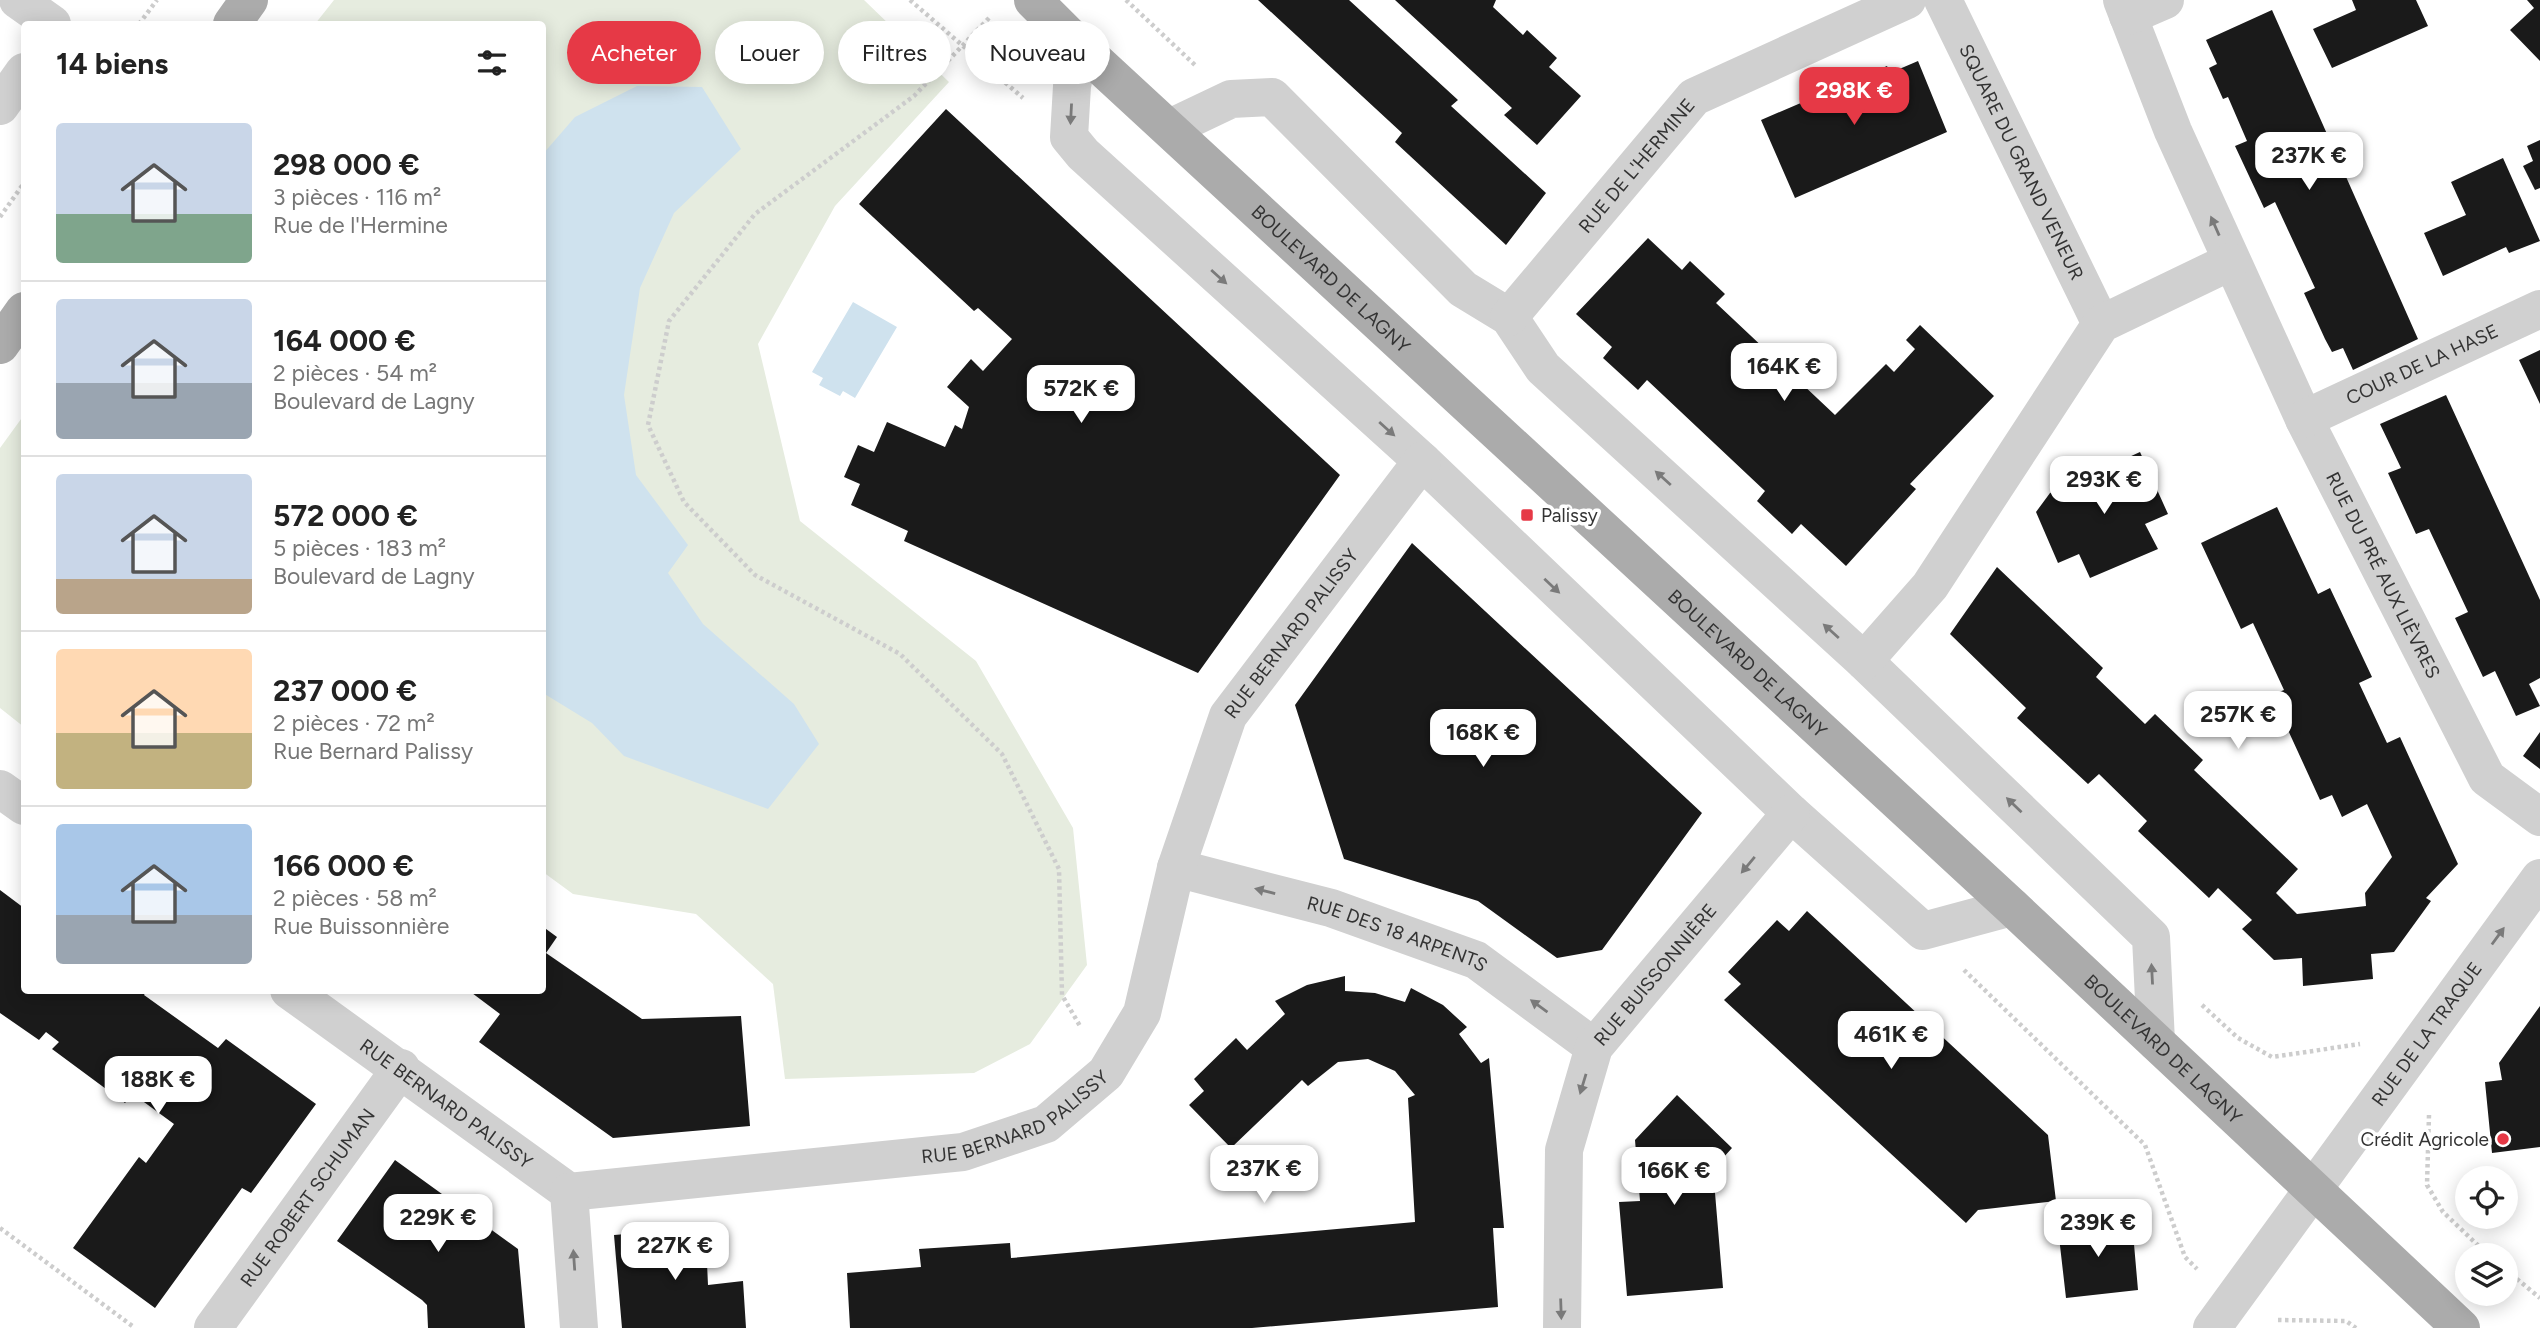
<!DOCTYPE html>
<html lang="fr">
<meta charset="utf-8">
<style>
:root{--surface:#fff;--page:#f2f2f2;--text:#222;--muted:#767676;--line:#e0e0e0;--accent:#e63946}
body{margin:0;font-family:Figtree,sans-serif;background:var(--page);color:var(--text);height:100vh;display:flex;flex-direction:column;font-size:26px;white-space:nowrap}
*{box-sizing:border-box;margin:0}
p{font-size:23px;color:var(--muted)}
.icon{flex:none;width:38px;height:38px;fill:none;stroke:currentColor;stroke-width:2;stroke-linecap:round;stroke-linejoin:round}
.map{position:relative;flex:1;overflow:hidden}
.side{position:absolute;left:21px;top:21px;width:525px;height:973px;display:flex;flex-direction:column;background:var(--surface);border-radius:7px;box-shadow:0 4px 18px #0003}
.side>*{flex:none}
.guide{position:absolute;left:567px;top:21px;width:665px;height:63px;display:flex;gap:14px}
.tools{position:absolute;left:2455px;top:1166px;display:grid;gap:14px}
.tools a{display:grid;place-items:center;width:63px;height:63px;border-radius:50%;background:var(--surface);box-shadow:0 4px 18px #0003;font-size:35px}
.price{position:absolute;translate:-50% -60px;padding:0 16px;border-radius:14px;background:#fff;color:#222;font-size:23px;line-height:46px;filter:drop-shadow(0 2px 4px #0008)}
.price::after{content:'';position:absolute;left:50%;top:42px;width:21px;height:16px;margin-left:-10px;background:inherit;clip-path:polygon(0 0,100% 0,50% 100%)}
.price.current{background:var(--accent);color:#fff}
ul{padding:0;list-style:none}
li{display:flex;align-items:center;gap:21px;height:175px;padding:0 35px}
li+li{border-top:2px solid var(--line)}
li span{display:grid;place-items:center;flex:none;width:196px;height:140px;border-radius:7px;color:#555}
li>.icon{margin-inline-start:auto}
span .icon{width:84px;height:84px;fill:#fffc;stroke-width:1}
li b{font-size:30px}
h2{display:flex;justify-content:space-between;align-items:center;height:84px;padding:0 35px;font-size:30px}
.chip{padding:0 24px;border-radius:32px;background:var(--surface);box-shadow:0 4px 18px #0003;font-size:24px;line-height:63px}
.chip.current{background:var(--accent);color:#fff}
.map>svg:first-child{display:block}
</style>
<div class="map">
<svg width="2540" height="1328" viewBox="0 0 2540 1328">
<rect width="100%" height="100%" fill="#fff"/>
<path fill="#e6ecdf" d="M 334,0 L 864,0 L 949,82 L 835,206 L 758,344 L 800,521 L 976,661 L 1073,828 L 1087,965 L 1030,1044 L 974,1073 L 785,1079 L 773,984 L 696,914 L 573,894 L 543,872 L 542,24 L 315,24 Z
M 24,415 L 24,727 L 0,708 L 0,448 Z"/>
<path fill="#cfe2ee" d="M 637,86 L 702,87 L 741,149 L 674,213 L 640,288 L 624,395 L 636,475 L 688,545 L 668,573 L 703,624 L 794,704 L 819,744 L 768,809 L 624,756 L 592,723 L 543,693 L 543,154 L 575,117 Z
M 853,302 L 897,327 L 855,398 L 843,391 L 840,396 L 819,385 L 823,378 L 812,372 Z"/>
<path fill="#1a1a1a" d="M 1258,0 L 1349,0 L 1458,100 L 1451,106 L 1546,193 L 1506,245 L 1395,142 L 1402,133 Z
M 1395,0 L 1496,0 L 1493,7 L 1523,35 L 1527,30 L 1557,58 L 1549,67 L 1581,96 L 1537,145 L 1504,115 L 1512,108 Z
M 2352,0 L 2416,0 L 2428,26 L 2332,68 L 2313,29 L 2356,10 Z
M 2527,0 L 2540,0 L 2540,61 L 2510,30 L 2534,8 Z
M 2272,10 L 2418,339 L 2353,370 L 2343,348 L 2332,352 L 2325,339 L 2304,293 L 2315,288 L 2275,202 L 2264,208 L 2235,146 L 2247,141 L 2228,97 L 2223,99 L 2209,68 L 2217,64 L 2206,40 Z
M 1918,61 L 1947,132 L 1795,198 L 1761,120 L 1887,66 L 1890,73 Z
M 946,109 L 1340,475 L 1198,673 L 904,541 L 908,531 L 851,505 L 860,484 L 844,477 L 858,445 L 874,452 L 887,422 L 945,447 L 955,425 L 962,429 L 969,407 L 947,387 L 971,359 L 983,371 L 1012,339 L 978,308 L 974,311 L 859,204 Z
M 2540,140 L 2540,188 L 2535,190 L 2523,166 L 2533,161 L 2527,146 Z
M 2503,158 L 2540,241 L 2509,253 L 2506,247 L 2443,276 L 2424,233 L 2466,215 L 2451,182 Z
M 1648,238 L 1682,270 L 1690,261 L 1725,294 L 1716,303 L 1835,415 L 1886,364 L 1894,372 L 1915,349 L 1906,340 L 1920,325 L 1994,396 L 1910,484 L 1916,489 L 1846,566 L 1801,524 L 1792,534 L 1757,501 L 1765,491 L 1647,380 L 1638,390 L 1603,358 L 1612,347 L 1576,314 Z
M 2540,350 L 2540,404 L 2519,360 Z
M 2446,395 L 2540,600 L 2540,678 L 2529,684 L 2540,706 L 2516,716 L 2495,671 L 2483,677 L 2455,618 L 2468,612 L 2429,529 L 2416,534 L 2388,473 L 2401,468 L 2380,424 Z
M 2140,452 L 2168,514 L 2145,524 L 2158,549 L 2090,578 L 2079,554 L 2058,563 L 2036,512 L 2050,493 Z
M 2277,507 L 2318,594 L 2330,588 L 2372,677 L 2359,683 L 2387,743 L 2400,737 L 2458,864 L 2426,898 L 2431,901 L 2394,952 L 2371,954 L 2373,979 L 2303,986 L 2302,958 L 2274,960 L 2242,929 L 2252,920 L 2218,888 L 2209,898 L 2138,831 L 2147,821 L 2099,774 L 2088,784 L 2017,718 L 2026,708 L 1950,634 L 1997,567 L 2103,668 L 2096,677 L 2145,724 L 2155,714 L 2203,760 L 2194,770 L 2298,869 L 2276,893 L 2297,914 L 2366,906 L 2365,893 L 2392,857 L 2367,804 L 2342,817 L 2332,795 L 2320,800 L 2272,695 L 2284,690 L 2253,623 L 2241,629 L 2201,543 Z
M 1412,543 L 1702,813 L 1602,950 L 1557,958 L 1478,901 L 1344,859 L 1295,705 Z
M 2540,732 L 2540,769 L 2523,756 Z
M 0,890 L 24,908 L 24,990 L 147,990 L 144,995 L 218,1048 L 226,1039 L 316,1104 L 251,1193 L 242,1188 L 155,1308 L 73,1248 L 139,1157 L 146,1163 L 174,1124 L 133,1094 L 125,1103 L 52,1049 L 59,1042 L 46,1032 L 39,1040 L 0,1013 Z
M 1807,911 L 2048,1135 L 2056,1201 L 1978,1210 L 1966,1223 L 1724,1000 L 1741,984 L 1728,972 L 1777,920 L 1789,931 Z
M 542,926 L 557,937 L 546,953 L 642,1019 L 741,1016 L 750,1126 L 613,1138 L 479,1042 L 500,1014 L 468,990 L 542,990 Z
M 1345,976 L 1345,991 L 1375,993 L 1405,1002 L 1411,988 L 1443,1005 L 1467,1027 L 1459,1034 L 1481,1063 L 1489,1058 L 1504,1228 L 1493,1228 L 1498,1307 L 1252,1328 L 850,1328 L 847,1273 L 921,1267 L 919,1249 L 1010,1243 L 1011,1258 L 1415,1222 L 1408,1098 L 1415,1095 L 1395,1071 L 1368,1059 L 1338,1062 L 1308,1086 L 1302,1080 L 1231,1148 L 1189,1105 L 1204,1091 L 1194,1079 L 1236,1038 L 1247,1050 L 1285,1014 L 1275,1001 L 1307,985 Z
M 2540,1006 L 2540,1147 L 2492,1153 L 2485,1082 L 2502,1080 L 2499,1063 Z
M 1677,1095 L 1732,1148 L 1713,1169 L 1723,1288 L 1627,1296 L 1619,1202 L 1640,1201 L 1635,1140 Z
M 395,1160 L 518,1249 L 525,1328 L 428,1328 L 427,1305 L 422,1300 L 337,1241 Z
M 2132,1221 L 2138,1290 L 2066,1298 L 2058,1228 Z
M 716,1227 L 719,1263 L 707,1263 L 708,1285 L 743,1281 L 746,1328 L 622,1328 L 614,1235 Z"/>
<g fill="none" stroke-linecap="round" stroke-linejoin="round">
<path stroke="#cdcdcd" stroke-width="4.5" stroke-dasharray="3.5 3.5" stroke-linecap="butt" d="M 910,0 L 1023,98
M 1126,0 L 1195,65
M 989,18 L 914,96 L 755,214 L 669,321 L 648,425 L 684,502 L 755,575 L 900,654 L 1002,754 L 1059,869 L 1062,995 L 1080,1026
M 139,24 L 157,0
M 0,217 L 24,183
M 1964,970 L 2145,1145 L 2185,1257 L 2197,1269
M 2202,1005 L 2238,1038 L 2272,1057 L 2360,1044
M 2429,1115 L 2427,1185 L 2443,1212 L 2488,1255
M 0,1228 L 135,1328
M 2506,1270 L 2540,1298
M 2278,1320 L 2346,1321 L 2356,1328"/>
<g stroke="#d0d0d0" stroke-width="38">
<path d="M 18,0 L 52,24"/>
<path id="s1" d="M 1943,0 L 2101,324"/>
<path id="s2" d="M 2122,0 L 2173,131 L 2304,419 L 2487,778 L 2540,817"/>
<path d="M 2128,16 L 2165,0"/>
<path d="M 1080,47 L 1072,86 L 1069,137 L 1083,154 L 1422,461 L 1791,813 L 1923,931 L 2012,907"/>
<path d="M 0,106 L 24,72"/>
<path d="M 1170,128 L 1231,99 L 1272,97 L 1463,289 L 1509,317 L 1543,368 L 1864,661 L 2151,937 L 2156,1042"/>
<path id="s3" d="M 1509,317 L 1694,97 L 1907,0"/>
<path id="s4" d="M 2304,419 L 2540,309"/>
<path d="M 1864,661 L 1930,586 L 2101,324 L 2230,262"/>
<path d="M 0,789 L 24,806"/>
<path id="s5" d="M 1176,868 L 1331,908 L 1476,960 L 1594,1047"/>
<path id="s6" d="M 289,990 L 569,1192 L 963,1152 L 1046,1124 L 1106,1073 L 1142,1013 L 1176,868 L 1228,716 L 1422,461"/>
<path d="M 569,1192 L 579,1328"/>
<path id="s7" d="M 213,1328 L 401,1068"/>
<path id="s8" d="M 1562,1328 L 1564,1150 L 1594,1047 L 1791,813"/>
<path id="s9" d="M 2212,1328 L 2540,878"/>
</g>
<g stroke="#ababab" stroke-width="38">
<path id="s10" d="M 1033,0 L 1080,47 L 2012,907 L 2461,1328"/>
<path d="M 232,24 L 249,0"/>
<path d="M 0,345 L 24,311"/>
</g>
</g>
<defs><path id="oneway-solid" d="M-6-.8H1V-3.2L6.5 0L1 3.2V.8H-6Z" transform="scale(1.75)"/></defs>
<g fill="#7a7a7a">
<use href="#oneway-solid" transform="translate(1071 114) rotate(93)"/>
<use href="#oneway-solid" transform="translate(2215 226) rotate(-114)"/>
<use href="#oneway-solid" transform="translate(1219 277) rotate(42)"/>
<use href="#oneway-solid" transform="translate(1387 429) rotate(42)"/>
<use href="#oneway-solid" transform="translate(1663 478) rotate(-138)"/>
<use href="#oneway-solid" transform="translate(1552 586) rotate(43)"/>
<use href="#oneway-solid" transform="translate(1831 631) rotate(-138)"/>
<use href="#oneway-solid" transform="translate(2014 805) rotate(-136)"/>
<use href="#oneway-solid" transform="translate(1748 865) rotate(130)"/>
<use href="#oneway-solid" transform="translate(1265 891) rotate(-166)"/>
<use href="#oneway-solid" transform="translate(2498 936) rotate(-54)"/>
<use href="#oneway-solid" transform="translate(2152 974) rotate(-93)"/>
<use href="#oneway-solid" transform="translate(1539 1006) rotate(-144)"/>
<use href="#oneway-solid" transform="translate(1583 1084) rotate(107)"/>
<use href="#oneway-solid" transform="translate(574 1260) rotate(-94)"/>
<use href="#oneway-solid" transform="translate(1561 1309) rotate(88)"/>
</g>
<g fill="#e63946" stroke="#fff" stroke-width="2.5">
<rect x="1520" y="508" width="14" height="14" rx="3.5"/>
<circle cx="2503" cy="1139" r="7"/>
</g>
<g text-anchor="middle" stroke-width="7" stroke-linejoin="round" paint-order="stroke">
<g font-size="19" fill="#333" stroke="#fff">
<text dy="7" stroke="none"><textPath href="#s1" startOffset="180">SQUARE DU GRAND VENEUR</textPath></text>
<text dy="7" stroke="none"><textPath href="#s3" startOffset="198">RUE DE L'HERMINE</textPath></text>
<text dy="7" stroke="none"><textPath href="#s10" startOffset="408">BOULEVARD DE LAGNY</textPath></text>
<text dy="7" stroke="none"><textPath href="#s4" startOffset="130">COUR DE LA HASE</textPath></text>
<text dy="7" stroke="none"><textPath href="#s2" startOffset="632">RUE DU PRÉ AUX LIÈVRES</textPath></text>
<text dy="7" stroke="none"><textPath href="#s6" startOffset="1391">RUE BERNARD PALISSY</textPath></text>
<text dy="7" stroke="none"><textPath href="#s10" startOffset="975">BOULEVARD DE LAGNY</textPath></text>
<text dy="7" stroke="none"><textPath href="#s5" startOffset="231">RUE DES 18 ARPENTS</textPath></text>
<text dy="7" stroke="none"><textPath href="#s8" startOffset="380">RUE BUISSONNIÈRE</textPath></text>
<text dy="7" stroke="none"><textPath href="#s9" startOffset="364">RUE DE LA TRAQUE</textPath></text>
<text dy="7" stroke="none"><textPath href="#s10" startOffset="1542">BOULEVARD DE LAGNY</textPath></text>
<text dy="7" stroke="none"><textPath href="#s6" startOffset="194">RUE BERNARD PALISSY</textPath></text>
<text dy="7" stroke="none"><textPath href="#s6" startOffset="803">RUE BERNARD PALISSY</textPath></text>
<text dy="7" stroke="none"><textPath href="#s7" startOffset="161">RUE ROBERT SCHUMAN</textPath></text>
</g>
<g font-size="19" fill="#333" stroke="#fff" text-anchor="start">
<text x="1541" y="522">Palissy</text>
<text x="2489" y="1146" text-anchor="end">Crédit Agricole</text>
</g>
</g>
</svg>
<div class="tools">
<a><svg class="icon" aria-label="locate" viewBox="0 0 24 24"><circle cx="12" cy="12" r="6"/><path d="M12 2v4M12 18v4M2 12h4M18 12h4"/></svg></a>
<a><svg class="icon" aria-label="layers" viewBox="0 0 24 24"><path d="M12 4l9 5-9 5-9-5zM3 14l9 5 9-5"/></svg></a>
</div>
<b class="price current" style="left:1854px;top:127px">298K €</b>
<b class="price" style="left:2309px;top:192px">237K €</b>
<b class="price" style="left:1784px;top:403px">164K €</b>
<b class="price" style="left:1081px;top:425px">572K €</b>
<b class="price" style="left:2104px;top:516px">293K €</b>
<b class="price" style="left:2238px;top:751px">257K €</b>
<b class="price" style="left:1483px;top:769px">168K €</b>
<b class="price" style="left:1891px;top:1071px">461K €</b>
<b class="price" style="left:158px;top:1116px">188K €</b>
<b class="price" style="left:1264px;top:1205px">237K €</b>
<b class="price" style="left:1674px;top:1207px">166K €</b>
<b class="price" style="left:438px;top:1254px">229K €</b>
<b class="price" style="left:2098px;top:1259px">239K €</b>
<b class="price" style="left:675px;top:1282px">227K €</b>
<div class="guide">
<a class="chip current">Acheter</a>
<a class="chip">Louer</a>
<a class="chip">Filtres</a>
<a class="chip">Nouveau</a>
</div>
<section class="side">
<h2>14 biens<svg class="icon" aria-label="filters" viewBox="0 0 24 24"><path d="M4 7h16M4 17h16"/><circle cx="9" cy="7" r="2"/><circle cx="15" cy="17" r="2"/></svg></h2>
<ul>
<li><span style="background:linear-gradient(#c9d6e8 65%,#7fa58c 0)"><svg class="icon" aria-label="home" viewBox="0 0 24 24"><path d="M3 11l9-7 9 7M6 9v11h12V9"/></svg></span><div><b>298 000 €</b><p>3 pièces · 116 m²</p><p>Rue de l'Hermine</p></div></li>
<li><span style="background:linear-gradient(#c9d6e8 60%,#9aa5b1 0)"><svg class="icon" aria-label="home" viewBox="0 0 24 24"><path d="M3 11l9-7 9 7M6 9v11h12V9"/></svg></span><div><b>164 000 €</b><p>2 pièces · 54 m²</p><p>Boulevard de Lagny</p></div></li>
<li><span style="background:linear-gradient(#c9d6e8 75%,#b9a48a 0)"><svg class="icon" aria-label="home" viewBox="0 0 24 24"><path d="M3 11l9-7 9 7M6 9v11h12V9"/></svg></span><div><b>572 000 €</b><p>5 pièces · 183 m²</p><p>Boulevard de Lagny</p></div></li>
<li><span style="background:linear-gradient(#ffd9b3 60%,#c2b280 0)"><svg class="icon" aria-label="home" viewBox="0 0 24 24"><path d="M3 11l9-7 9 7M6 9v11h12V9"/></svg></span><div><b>237 000 €</b><p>2 pièces · 72 m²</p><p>Rue Bernard Palissy</p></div></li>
<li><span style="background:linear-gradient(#a9c7e8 65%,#9aa5b1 0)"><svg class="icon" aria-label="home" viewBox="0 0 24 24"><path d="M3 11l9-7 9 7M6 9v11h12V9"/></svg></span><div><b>166 000 €</b><p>2 pièces · 58 m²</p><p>Rue Buissonnière</p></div></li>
</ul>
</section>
</div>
